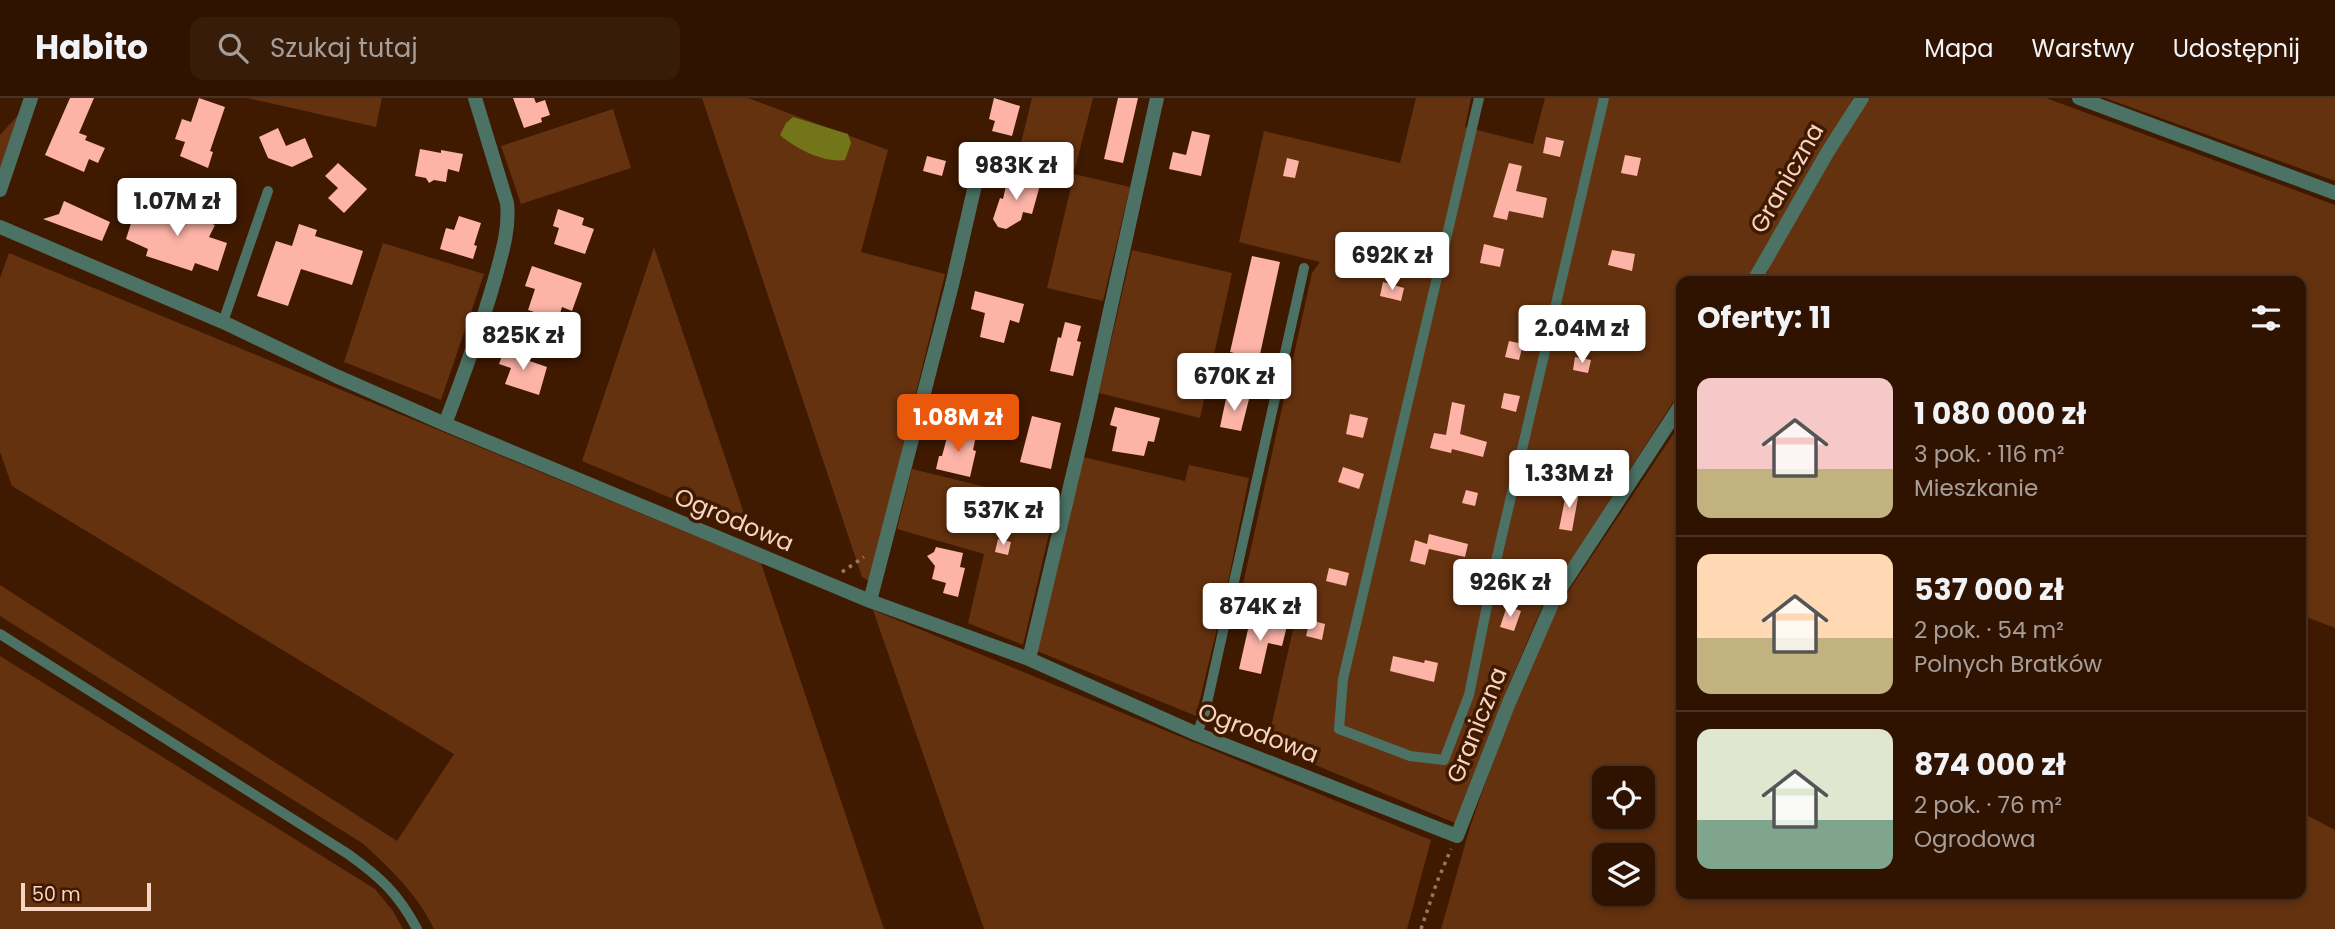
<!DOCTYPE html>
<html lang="pl">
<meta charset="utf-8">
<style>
:root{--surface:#2f1300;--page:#371c0a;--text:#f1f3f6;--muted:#a79e99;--line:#4a3222;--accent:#ea580c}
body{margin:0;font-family:Poppins,sans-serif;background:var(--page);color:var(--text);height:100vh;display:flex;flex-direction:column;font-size:26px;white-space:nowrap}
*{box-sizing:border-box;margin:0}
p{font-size:23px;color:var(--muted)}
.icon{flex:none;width:38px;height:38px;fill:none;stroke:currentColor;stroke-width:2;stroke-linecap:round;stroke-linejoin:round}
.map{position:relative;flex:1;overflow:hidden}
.panel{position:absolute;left:1676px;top:178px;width:630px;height:623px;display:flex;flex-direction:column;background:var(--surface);border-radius:14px;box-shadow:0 4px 10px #0003,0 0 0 2px var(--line)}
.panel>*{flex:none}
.buttons{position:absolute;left:1592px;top:668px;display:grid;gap:14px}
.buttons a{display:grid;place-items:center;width:63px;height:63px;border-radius:14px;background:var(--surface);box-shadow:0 4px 10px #0003,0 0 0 2px var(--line);font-size:35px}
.scale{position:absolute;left:21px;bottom:18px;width:130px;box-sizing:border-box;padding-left:7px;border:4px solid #f6d5c3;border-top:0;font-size:19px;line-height:24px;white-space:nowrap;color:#f6d5c3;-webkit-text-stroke:5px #3f1900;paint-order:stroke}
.price{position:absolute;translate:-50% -60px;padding:0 16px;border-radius:7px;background:#fff;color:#222;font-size:23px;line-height:46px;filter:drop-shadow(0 2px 4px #0008)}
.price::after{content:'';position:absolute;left:50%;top:42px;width:21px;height:16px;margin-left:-10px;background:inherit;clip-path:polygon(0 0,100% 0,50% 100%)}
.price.current{background:var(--accent);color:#fff}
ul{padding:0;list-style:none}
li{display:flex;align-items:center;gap:21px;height:175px;padding:0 21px}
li+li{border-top:2px solid var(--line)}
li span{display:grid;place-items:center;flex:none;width:196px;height:140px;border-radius:14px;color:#555}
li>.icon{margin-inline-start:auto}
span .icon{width:84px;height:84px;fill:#fffc;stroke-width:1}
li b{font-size:30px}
h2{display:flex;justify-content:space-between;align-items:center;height:84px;padding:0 21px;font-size:30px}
header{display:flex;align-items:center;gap:42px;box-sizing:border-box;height:98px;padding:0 35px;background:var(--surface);border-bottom:2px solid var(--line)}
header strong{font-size:33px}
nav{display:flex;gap:38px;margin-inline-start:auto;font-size:24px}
.search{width:490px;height:63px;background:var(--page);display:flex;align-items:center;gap:18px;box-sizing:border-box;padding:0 24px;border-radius:14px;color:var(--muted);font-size:26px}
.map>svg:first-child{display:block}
</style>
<header>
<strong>Habito</strong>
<div class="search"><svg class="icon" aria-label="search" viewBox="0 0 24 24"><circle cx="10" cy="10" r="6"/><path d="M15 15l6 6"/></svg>Szukaj tutaj</div>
<nav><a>Mapa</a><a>Warstwy</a><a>Udostępnij</a></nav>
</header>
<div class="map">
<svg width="2335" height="831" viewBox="0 0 2335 831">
<rect width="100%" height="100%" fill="#3f1900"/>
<path fill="#65320f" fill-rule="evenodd" d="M 247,0 L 382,0 L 376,29 Z
M 702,0 L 748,0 L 888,52 L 861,154 L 945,176 L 870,484 L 862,479 Z
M 1032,0 L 1093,0 L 1075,71 L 1018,57 Z
M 1416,0 L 1471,0 L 1465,29 L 1533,46 L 1545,0 L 1853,0 L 1748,184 L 1682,184 L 1682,290 L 1543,507 L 1511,582 L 1455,725 L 1267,647 L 1296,518 L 1239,504 L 1312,175 L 1320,164 L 1239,144 L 1264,33 L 1400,65 Z
M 1870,0 L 2046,0 L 2335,107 L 2335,530 L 2301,517 L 2301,184 L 1764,184 C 1783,122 1834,54 1870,0 Z
M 2105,0 L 2335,0 L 2335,83 Z
M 613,11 L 631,70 L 521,106 L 501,48 Z
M 20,15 L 0,73 L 0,37 Z
M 1074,76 L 1130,89 L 1103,203 L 1047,190 Z
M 383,145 L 484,176 L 441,302 L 344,264 Z
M 654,149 L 750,433 L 582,363 Z
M 1132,152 L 1232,175 L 1200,320 L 1099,295 Z
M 9,155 L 761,465 L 884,831 L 434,831 C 417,796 391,771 362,745 L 0,518 L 0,487 L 397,743 L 454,656 L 12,388 L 0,354 L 0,180 Z
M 1682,323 L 1682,796 L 2301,796 L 2301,714 L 2335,732 L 2335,831 L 1441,831 L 1470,729 L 1511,612 L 1558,509 ZM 1605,681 L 1643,681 L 1643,719 L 1605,719 ZM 1605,758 L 1643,758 L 1643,796 L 1605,796 Z
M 1083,359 L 1185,383 L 1189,367 L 1249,380 L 1227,489 L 1196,618 L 1037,553 Z
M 912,371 L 1056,406 L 1023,547 L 968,525 L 984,456 L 897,431 Z
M 873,512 L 1431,742 L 1407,831 L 984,831 Z
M 0,558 L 375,791 L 393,813 L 403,831 L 0,831 Z"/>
<path fill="#737519" d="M 793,19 L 848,36 L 851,45 L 845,62 C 824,65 796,51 780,37 L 786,25 Z"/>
<path fill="#fdb4a7" d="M 70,0 L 94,0 L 79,35 L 87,38 L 85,42 L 105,50 L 98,65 L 89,61 L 84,74 L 45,57 Z
M 199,0 L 225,9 L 210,53 L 213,54 L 208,70 L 180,58 L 185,44 L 175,41 L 182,21 L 191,24 Z
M 513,0 L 534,0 L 536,5 L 545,2 L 550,17 L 541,20 L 542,24 L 524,30 Z
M 994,0 L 1020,8 L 1012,38 L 992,33 L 995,23 L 989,21 Z
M 1118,0 L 1138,0 L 1123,65 L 1104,61 Z
M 278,30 L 286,48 L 305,40 L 313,59 L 292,69 L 268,60 L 259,39 Z
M 1192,33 L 1210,37 L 1201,78 L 1169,71 L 1173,54 L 1186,57 Z
M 1546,39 L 1564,43 L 1560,59 L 1543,55 Z
M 420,51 L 441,55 L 441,52 L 463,56 L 459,74 L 448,71 L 446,84 L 434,82 L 429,85 L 426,80 L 415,78 Z
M 1625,57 L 1641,60 L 1637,78 L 1621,75 Z
M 927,58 L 946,63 L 942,78 L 923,73 Z
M 1287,60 L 1299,63 L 1295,80 L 1283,78 Z
M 338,65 L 367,91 L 344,115 L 328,100 L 338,90 L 325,78 Z
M 1509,65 L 1522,68 L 1516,93 L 1547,100 L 1543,120 L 1509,113 L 1507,122 L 1493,119 Z
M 1008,79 L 1040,87 L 1032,116 L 1023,114 L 1021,122 L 1006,131 L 998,129 L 993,121 L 1000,100 L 1003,101 Z
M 165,98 L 179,103 L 176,114 L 215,127 L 209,139 L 227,145 L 218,173 L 195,165 L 192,173 L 146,158 L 148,151 L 126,141 L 135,113 L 152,119 L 156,106 L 162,108 Z
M 64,103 L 110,124 L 102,143 L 43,121 L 59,116 Z
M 558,111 L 584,120 L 582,127 L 594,131 L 585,156 L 554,146 L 559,130 L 553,128 Z
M 459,118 L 481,125 L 474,147 L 477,148 L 473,161 L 440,151 L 446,130 L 454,132 Z
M 299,126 L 317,132 L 315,138 L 363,153 L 352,187 L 301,171 L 288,208 L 257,198 L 276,143 L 292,148 Z
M 1484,146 L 1504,151 L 1500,169 L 1480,165 Z
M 1612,152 L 1635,156 L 1632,173 L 1608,167 Z
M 1252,158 L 1280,164 L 1259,261 L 1230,254 Z
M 532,168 L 582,185 L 572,213 L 562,209 L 558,222 L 528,212 L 535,191 L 525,188 Z
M 1383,184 L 1404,190 L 1401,203 L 1380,198 Z
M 975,193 L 1024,206 L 1019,225 L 1010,222 L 1004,245 L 980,239 L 985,215 L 971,211 Z
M 1586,207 L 1602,211 L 1599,223 L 1584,220 Z
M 1065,224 L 1081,228 L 1077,243 L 1081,244 L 1073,278 L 1050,273 L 1058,239 L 1061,240 Z
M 1509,243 L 1523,246 L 1519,262 L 1505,259 Z
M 505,250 L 525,257 L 524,261 L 547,269 L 539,297 L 505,286 L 511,270 L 499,266 Z
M 1575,259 L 1591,262 L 1588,275 L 1573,272 Z
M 1504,295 L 1520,298 L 1516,314 L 1501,310 Z
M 1227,296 L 1249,301 L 1241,333 L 1220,329 Z
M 1452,304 L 1465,307 L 1460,336 L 1487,344 L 1483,359 L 1452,351 L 1451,355 L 1430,350 L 1434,335 L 1446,337 Z
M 1115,309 L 1160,320 L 1154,344 L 1148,343 L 1144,358 L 1112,353 L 1117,329 L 1110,327 Z
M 1350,316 L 1368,320 L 1363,340 L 1346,336 Z
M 1032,318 L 1061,325 L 1051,371 L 1020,364 Z
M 949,332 L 976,338 L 973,352 L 976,353 L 970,379 L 936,371 L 939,358 L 942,358 Z
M 1343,369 L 1364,376 L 1359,391 L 1338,384 Z
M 1567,391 L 1579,394 L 1572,433 L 1559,431 Z
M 1466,392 L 1478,395 L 1475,408 L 1462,405 Z
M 1429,436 L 1468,446 L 1465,459 L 1429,451 L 1425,467 L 1410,463 L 1415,442 L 1427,446 Z
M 998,441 L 1011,444 L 1008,457 L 995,454 Z
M 936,449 L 963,455 L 960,469 L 965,470 L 958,499 L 943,495 L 946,485 L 932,481 L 935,468 L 927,458 L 934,454 Z
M 1329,470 L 1349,475 L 1346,488 L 1326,483 Z
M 1507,508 L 1521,513 L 1514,533 L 1500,529 Z
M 1251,518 L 1287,528 L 1282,548 L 1268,545 L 1261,576 L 1239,571 Z
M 1310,522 L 1325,526 L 1322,542 L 1306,538 Z
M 1393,558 L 1424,565 L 1425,562 L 1438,565 L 1434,584 L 1390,573 Z"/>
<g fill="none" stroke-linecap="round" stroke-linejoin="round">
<path stroke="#9a7661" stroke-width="3.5" stroke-dasharray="3.5 5" stroke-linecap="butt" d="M 842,474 L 864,459
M 1421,831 L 1437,784 L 1451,751"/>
<path stroke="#4b7265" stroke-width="10" d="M 1479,0 L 1343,581 L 1339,631 L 1410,658 L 1444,662 L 1469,597 L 1496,463 L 1604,0
M 223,224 L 268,93
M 0,536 L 348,756 C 380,779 398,795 417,831
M 1197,636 L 1205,614 L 1304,170"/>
<path stroke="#4b7265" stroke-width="14" d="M 2079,0 L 2335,95
M 0,92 L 31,0
M 0,129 L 223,224 L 336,278 L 445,326 L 870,503 L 1029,561 L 1197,636 L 1457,738 L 1508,607 L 1555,499 L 1682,305
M 1753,184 L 1827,55 L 1862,0
M 445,326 C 463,279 480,232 494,184 C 501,158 510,132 507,105 L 475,0
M 870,503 L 952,187 L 981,61
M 1029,561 L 1086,321 L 1157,0"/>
</g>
<g text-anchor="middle" stroke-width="7" stroke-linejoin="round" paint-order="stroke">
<g font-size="24" fill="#f6d5c3" stroke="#3f1900">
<text transform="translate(1787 80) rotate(-60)" y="8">Graniczna</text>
<text transform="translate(734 422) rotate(23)" y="8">Ogrodowa</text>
<text transform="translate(1477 627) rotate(-68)" y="8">Graniczna</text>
<text transform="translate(1258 635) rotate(21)" y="8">Ogrodowa</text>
</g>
</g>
</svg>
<div class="buttons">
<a><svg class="icon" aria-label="locate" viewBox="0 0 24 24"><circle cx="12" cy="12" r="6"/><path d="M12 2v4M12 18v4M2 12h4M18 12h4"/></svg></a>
<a><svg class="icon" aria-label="layers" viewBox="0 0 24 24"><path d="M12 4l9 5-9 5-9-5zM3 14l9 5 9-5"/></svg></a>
</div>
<div class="scale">50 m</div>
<b class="price" style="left:1016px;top:104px">983K zł</b>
<b class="price" style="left:177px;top:140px">1.07M zł</b>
<b class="price" style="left:1392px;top:194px">692K zł</b>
<b class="price" style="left:1582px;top:267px">2.04M zł</b>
<b class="price" style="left:523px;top:274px">825K zł</b>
<b class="price" style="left:1234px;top:315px">670K zł</b>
<b class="price current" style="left:958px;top:356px">1.08M zł</b>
<b class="price" style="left:1569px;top:412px">1.33M zł</b>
<b class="price" style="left:1003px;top:449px">537K zł</b>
<b class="price" style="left:1510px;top:521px">926K zł</b>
<b class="price" style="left:1260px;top:545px">874K zł</b>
<section class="panel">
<h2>Oferty: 11<svg class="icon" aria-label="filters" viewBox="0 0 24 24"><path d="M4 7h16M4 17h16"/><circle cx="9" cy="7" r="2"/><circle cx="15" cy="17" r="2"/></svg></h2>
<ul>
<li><span style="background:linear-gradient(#f6c9c9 65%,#c2b280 0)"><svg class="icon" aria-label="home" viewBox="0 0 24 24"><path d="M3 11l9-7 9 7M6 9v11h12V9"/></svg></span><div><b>1 080 000 zł</b><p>3 pok. · 116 m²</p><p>Mieszkanie</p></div></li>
<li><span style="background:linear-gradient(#ffd9b3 60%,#c2b280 0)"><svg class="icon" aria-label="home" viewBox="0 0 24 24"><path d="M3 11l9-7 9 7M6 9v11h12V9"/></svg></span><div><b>537 000 zł</b><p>2 pok. · 54 m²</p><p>Polnych Bratków</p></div></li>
<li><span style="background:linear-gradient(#dfe7d0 65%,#7fa58c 0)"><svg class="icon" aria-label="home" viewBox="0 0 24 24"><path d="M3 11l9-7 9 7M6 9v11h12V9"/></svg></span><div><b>874 000 zł</b><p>2 pok. · 76 m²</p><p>Ogrodowa</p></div></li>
</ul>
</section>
</div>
